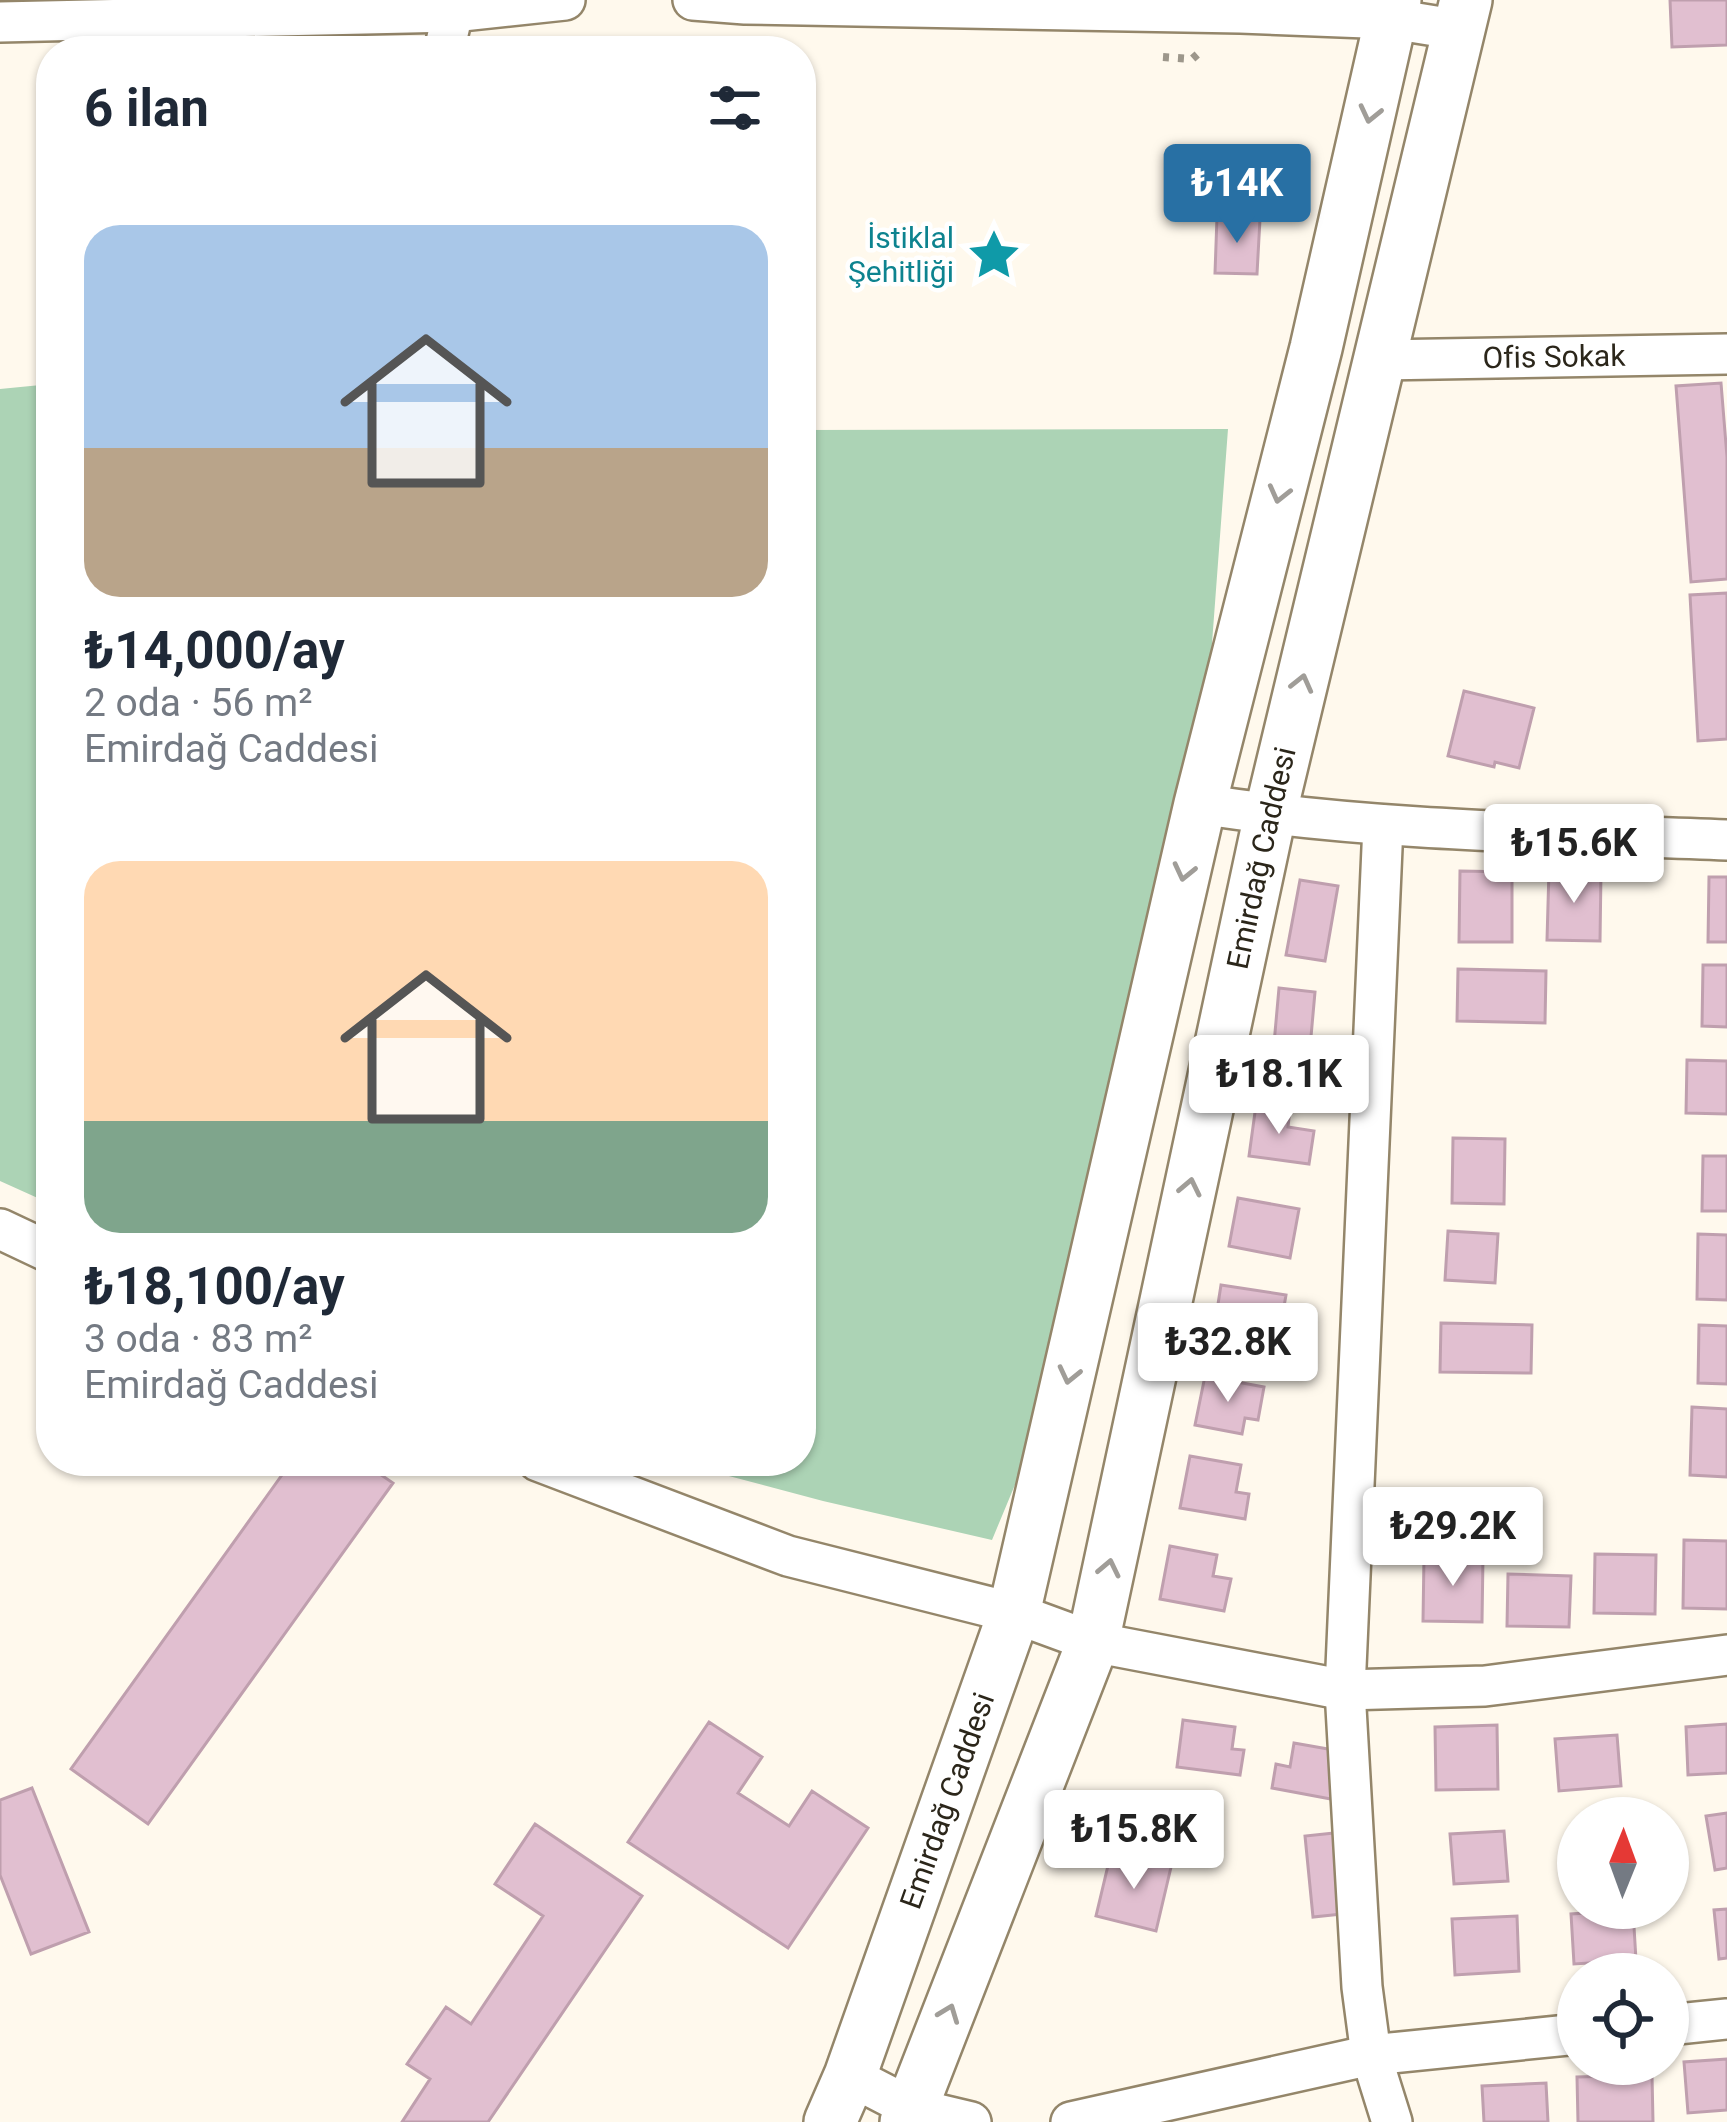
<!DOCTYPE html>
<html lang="tr">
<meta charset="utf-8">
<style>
:root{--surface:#fff;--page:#f6f6f7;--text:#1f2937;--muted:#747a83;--accent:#2870a4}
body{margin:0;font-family:Roboto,sans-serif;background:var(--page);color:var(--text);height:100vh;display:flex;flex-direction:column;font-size:45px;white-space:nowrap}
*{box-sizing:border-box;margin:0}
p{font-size:39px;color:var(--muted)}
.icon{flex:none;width:66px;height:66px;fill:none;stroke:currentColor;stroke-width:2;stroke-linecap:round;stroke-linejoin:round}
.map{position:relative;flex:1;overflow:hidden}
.details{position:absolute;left:36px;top:36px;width:780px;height:1440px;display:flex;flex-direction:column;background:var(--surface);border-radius:48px;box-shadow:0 3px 9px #0004}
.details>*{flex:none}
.needle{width:78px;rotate:1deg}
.controls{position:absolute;left:1557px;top:1797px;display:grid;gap:24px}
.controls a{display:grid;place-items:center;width:132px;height:132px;border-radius:50%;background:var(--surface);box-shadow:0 3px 9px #0004;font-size:60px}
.price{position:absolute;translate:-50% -102px;padding:0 27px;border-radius:12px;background:#fff;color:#222;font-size:39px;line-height:78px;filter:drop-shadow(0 3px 6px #0008)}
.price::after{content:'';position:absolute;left:50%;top:72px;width:36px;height:27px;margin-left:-18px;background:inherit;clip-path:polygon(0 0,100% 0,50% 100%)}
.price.active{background:var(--accent);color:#fff}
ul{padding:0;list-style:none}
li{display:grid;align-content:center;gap:24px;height:636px;padding:0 48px}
li span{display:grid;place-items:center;height:372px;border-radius:36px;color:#555}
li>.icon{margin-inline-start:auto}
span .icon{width:216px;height:216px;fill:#fffc;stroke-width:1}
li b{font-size:51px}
h2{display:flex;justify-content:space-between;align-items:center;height:144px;padding:0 48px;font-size:51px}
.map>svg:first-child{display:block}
</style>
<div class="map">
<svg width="1727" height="2122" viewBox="0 0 1727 2122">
<rect width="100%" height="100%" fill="#fff9ed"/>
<path fill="#acd3b5" d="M 51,384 L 51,1204 L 0,1181 L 0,389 Z
M 1228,429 L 1200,804 L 1081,1326 L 992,1540 L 823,1501 L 672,1461 L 801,1461 L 801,430 Z"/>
<path fill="#e1bfd0" stroke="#bf9fae" stroke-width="3" d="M 1670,0 L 1727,0 L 1727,45 L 1672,47 Z
M 1217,217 L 1260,219 L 1257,274 L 1215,273 Z
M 1721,383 L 1727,457 L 1727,579 L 1691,582 L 1676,386 Z
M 1727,593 L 1727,739 L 1698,741 L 1690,595 Z
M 1464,691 L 1534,708 L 1519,768 L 1495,762 L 1494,767 L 1448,756 Z
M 1549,870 L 1601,872 L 1600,941 L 1547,940 Z
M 1460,871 L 1512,872 L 1512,942 L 1459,942 Z
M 1709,877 L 1727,877 L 1727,942 L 1708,942 Z
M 1300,880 L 1338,886 L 1325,961 L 1286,955 Z
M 1703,965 L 1727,965 L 1727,1027 L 1702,1026 Z
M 1458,969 L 1546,971 L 1545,1023 L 1457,1021 Z
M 1279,988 L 1315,992 L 1308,1070 L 1272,1066 Z
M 1687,1060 L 1727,1061 L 1727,1114 L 1686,1113 Z
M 1256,1105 L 1290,1109 L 1288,1127 L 1314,1131 L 1309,1164 L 1249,1156 Z
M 1453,1138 L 1505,1139 L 1504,1204 L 1452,1203 Z
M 1703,1156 L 1727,1156 L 1727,1211 L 1702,1211 Z
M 1238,1198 L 1299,1209 L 1290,1258 L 1229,1246 Z
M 1448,1231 L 1498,1234 L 1495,1283 L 1445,1280 Z
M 1698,1234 L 1727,1235 L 1727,1300 L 1697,1299 Z
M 1221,1285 L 1286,1295 L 1277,1347 L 1213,1336 Z
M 1441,1323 L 1532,1325 L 1531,1373 L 1440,1372 Z
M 1699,1325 L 1727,1326 L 1727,1384 L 1698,1383 Z
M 1205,1376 L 1264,1387 L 1258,1420 L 1245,1418 L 1242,1434 L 1195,1425 Z
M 1692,1407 L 1727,1409 L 1727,1477 L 1690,1475 Z
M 1190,1456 L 1241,1465 L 1236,1492 L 1249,1494 L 1245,1519 L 1180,1508 Z
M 292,1461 L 361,1461 L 393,1483 L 148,1824 L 71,1769 Z
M 1684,1540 L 1727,1541 L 1727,1609 L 1683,1608 Z
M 1170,1546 L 1217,1555 L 1213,1576 L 1231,1579 L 1224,1611 L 1160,1599 Z
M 1595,1554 L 1656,1555 L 1655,1614 L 1594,1613 Z
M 1424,1556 L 1483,1557 L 1482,1622 L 1423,1621 Z
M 1508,1574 L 1571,1576 L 1569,1627 L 1507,1626 Z
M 1183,1720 L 1235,1727 L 1232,1749 L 1244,1750 L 1240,1775 L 1177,1767 Z
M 709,1722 L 762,1757 L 738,1793 L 789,1826 L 812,1791 L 868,1828 L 788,1948 L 628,1842 Z
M 1727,1724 L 1727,1773 L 1688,1775 L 1686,1727 Z
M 1497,1725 L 1498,1789 L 1436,1790 L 1435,1727 Z
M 1617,1735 L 1621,1786 L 1559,1791 L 1555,1739 Z
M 1294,1743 L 1345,1752 L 1336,1800 L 1272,1788 L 1276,1764 L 1290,1767 Z
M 32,1788 L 89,1932 L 31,1954 L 0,1875 L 0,1800 Z
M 1727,1813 L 1727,1868 L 1715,1870 L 1706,1816 Z
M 535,1824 L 642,1896 L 488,2122 L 402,2122 L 430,2079 L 407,2064 L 446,2007 L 471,2024 L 543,1916 L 495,1884 Z
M 1504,1831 L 1508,1881 L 1454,1884 L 1450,1834 Z
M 1344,1832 L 1352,1913 L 1313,1917 L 1305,1836 Z
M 1111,1853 L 1171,1867 L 1156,1931 L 1096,1916 Z
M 1727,1909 L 1727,1958 L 1719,1959 L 1714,1910 Z
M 1633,1910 L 1636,1960 L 1574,1964 L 1571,1914 Z
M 1517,1916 L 1519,1971 L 1455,1975 L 1452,1919 Z
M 1727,2059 L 1727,2110 L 1688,2113 L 1684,2062 Z
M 1652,2075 L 1653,2122 L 1578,2122 L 1577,2077 Z
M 1546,2083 L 1548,2122 L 1484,2122 L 1482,2086 Z"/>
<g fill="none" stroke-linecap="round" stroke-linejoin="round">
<g stroke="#94866a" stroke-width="44">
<g id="minor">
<path d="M 693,0 L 745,4 L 1240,13 L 1392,19 L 1460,30"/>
<path d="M 0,22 L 453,12 L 565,0"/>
<path d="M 444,51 L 453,12 L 447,0"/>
<path id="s1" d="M 1380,360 L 1727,354"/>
<path d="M 1200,804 C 1374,831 1551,833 1727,840"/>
<path d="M 1383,825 L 1345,1690 L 1362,1987 L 1371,2055 L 1392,2122"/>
<path d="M 0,1229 L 51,1253"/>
<path d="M 538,1461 L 788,1556 L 1014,1613 L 1093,1642 L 1345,1690 L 1485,1686 L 1727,1655"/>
<path d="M 1668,2025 L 1727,2019"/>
<path d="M 850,2076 L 912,2108 L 971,2122"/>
<path d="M 1071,2122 L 1371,2055 L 1578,2034"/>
</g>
</g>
<g stroke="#94866a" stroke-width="56">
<g id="major">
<path id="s2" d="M 830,2122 L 850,2076 L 1014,1613 L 1200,804 L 1316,348 L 1395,0"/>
<path id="s3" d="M 906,2122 L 1093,1642 L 1270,815 L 1466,0"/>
</g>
</g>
<path stroke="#9d978b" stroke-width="8" stroke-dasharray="6 9" stroke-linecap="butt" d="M 1163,57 L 1192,59 L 1200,52"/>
<use href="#minor" stroke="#fff" stroke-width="39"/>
<use href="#major" stroke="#fff" stroke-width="51"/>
</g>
<defs><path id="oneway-chevron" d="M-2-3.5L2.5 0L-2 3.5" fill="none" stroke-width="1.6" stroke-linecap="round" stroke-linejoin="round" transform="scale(3)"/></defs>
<g stroke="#a09d98">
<use href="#oneway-chevron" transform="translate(1370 114) rotate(103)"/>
<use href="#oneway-chevron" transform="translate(1279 494) rotate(104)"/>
<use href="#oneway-chevron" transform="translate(1302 683) rotate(-76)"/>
<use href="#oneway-chevron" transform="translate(1184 872) rotate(103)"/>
<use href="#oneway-chevron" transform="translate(1190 1187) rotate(-78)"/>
<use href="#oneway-chevron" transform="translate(1069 1375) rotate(103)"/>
<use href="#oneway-chevron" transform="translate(1109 1568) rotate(-78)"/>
<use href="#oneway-chevron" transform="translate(949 2013) rotate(-69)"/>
</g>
<defs>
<g id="sight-bare" transform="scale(4.14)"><path d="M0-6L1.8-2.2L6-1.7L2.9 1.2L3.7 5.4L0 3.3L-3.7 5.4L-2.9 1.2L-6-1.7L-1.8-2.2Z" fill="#0f9aa8" stroke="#fff" stroke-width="2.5" paint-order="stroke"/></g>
</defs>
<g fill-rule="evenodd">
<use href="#sight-bare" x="994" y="255"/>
</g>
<g text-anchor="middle" stroke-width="9" stroke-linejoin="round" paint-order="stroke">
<g font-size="30" fill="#0d838f" stroke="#fff" text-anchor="end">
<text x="954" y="248">İstiklal<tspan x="954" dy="34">Şehitliği</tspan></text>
</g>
<g font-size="30" fill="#2b261a" stroke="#fff">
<text dy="10" stroke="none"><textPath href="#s1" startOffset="174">Ofis Sokak</textPath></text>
<text dy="10" stroke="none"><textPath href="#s3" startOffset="1317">Emirdağ Caddesi</textPath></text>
<text dy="10" stroke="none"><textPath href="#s2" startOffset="342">Emirdağ Caddesi</textPath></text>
</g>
</g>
</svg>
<div class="controls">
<a><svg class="needle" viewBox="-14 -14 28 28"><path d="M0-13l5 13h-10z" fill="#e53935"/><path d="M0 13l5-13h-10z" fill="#747a83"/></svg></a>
<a><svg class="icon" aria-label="locate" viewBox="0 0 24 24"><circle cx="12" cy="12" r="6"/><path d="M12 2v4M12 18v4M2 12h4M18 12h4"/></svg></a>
</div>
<b class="price active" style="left:1237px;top:246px">₺14K</b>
<b class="price" style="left:1574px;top:906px">₺15.6K</b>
<b class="price" style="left:1279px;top:1137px">₺18.1K</b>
<b class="price" style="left:1228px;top:1405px">₺32.8K</b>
<b class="price" style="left:1453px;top:1589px">₺29.2K</b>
<b class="price" style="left:1134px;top:1892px">₺15.8K</b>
<section class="details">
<h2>6 ilan<svg class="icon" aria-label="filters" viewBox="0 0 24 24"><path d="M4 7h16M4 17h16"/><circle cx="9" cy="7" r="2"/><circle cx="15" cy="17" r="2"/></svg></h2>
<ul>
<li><span style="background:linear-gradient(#a9c7e8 60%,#b9a48a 0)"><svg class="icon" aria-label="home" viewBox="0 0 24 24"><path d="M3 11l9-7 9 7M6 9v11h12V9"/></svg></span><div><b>₺14,000/ay</b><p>2 oda · 56 m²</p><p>Emirdağ Caddesi</p></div></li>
<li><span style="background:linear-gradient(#ffd9b3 70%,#7fa58c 0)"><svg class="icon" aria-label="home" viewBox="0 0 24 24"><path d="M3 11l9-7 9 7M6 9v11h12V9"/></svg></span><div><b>₺18,100/ay</b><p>3 oda · 83 m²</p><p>Emirdağ Caddesi</p></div></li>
</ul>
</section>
</div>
